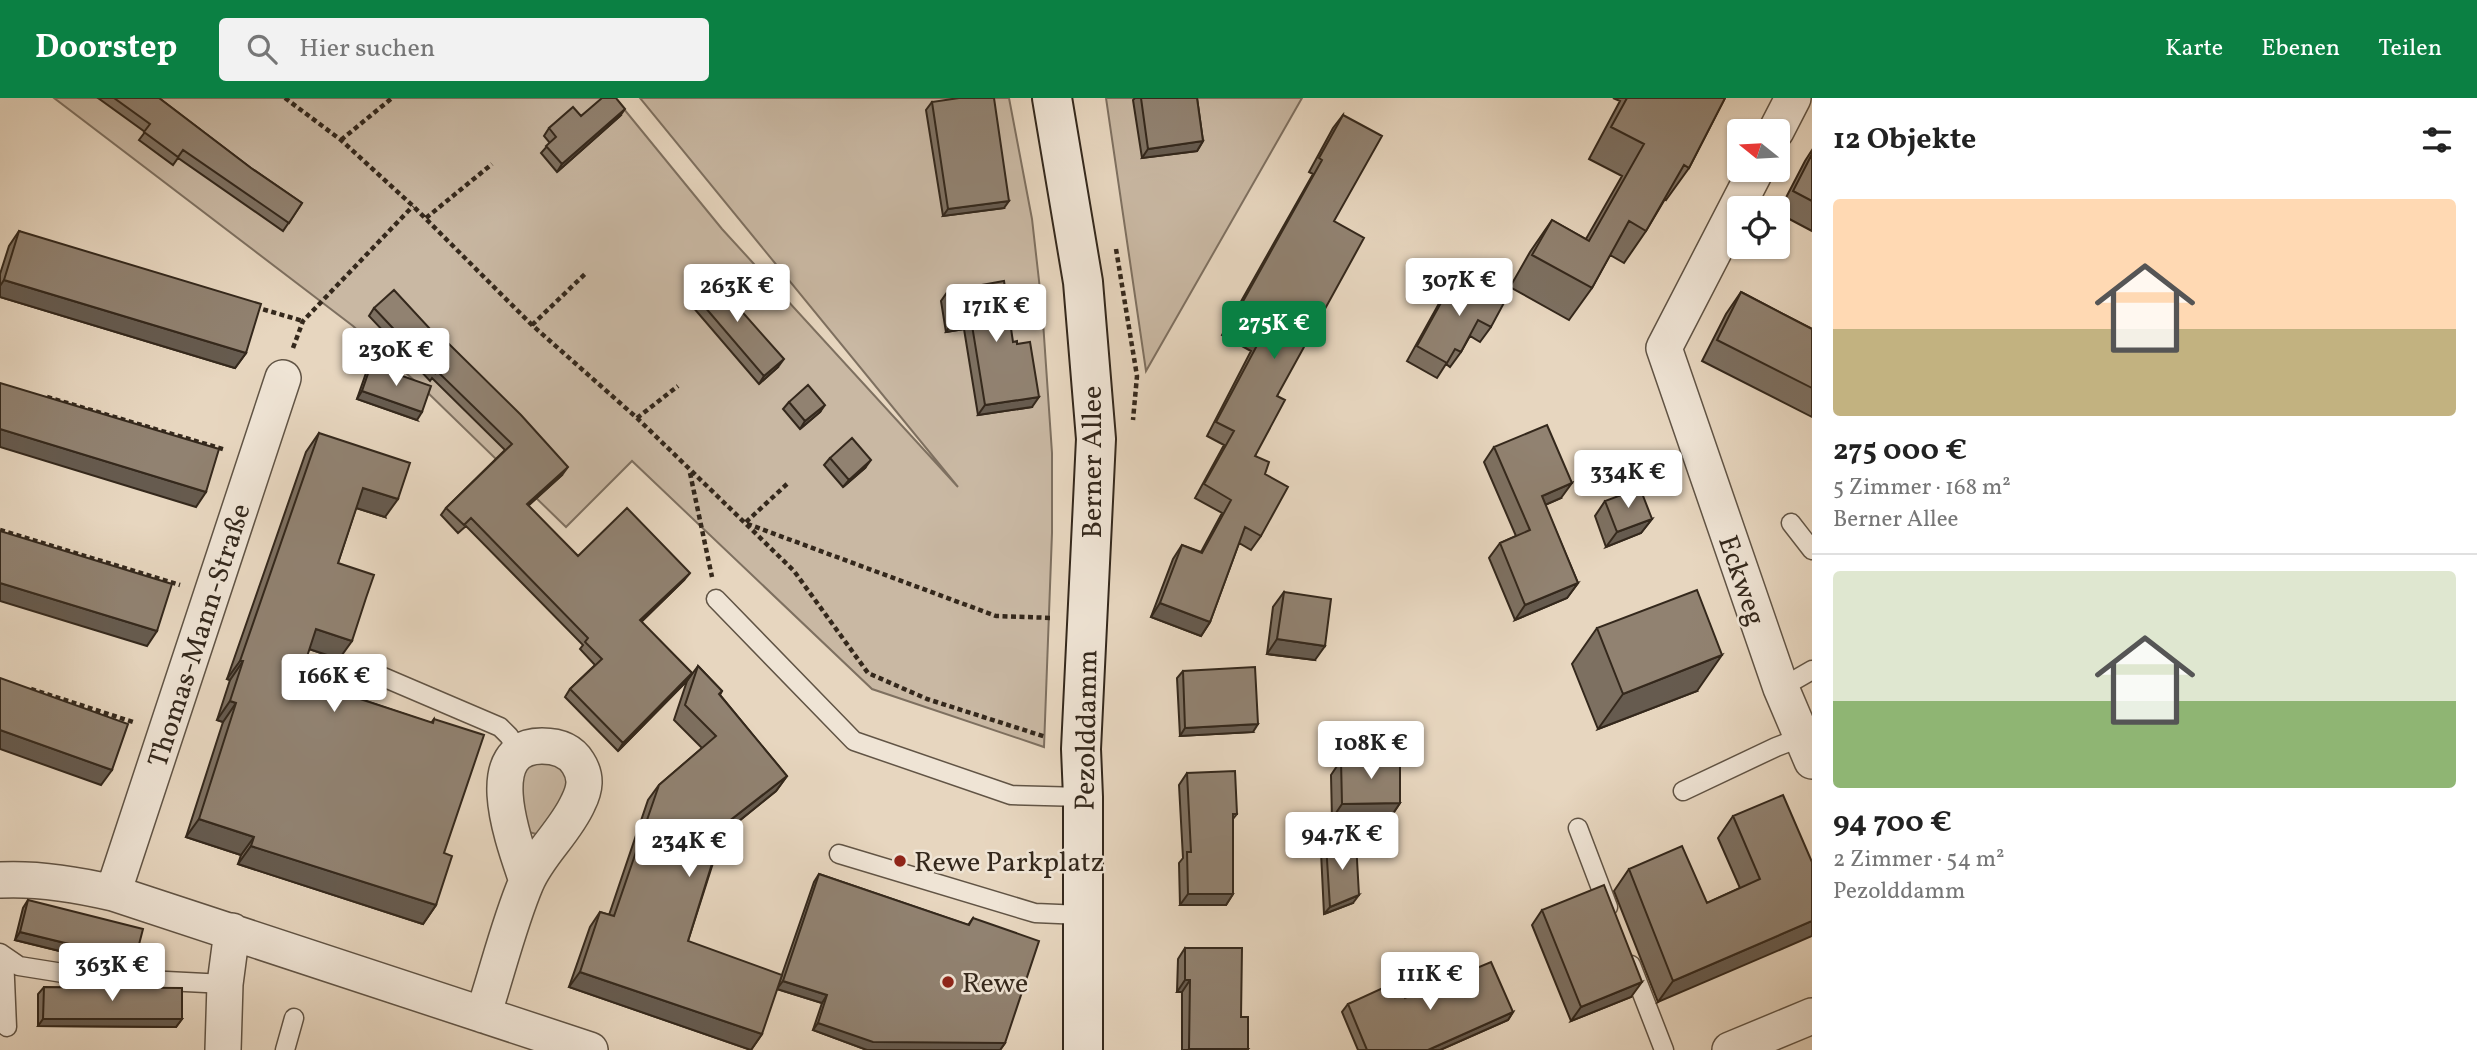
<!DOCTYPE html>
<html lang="de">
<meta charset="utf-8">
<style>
:root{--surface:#fff;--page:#f2f2f2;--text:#222;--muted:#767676;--line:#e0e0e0;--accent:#0b8043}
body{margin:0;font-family:Vollkorn,serif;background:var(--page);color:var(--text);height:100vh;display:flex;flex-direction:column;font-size:26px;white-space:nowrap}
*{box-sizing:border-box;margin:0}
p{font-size:23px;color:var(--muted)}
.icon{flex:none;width:38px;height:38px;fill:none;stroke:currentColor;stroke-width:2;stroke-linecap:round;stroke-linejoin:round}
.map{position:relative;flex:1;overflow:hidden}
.sheet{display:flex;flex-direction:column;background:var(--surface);width:665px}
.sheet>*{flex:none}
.needle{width:46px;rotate:288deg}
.buttons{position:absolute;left:1727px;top:21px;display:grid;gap:14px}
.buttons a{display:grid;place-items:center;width:63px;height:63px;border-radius:7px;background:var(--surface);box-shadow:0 2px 5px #0004;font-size:35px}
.price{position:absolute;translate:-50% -60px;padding:0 16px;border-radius:7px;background:#fff;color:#222;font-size:23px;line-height:46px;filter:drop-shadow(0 2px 4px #0008)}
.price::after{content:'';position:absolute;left:50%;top:42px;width:21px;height:16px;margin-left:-10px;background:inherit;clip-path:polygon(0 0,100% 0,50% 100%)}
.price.selected{background:var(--accent);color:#fff}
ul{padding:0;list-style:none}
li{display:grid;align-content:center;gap:14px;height:371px;padding:0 21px}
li+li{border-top:2px solid var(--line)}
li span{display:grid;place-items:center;height:217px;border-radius:7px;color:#555}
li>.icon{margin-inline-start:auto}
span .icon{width:126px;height:126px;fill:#fffc;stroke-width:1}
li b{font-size:30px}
h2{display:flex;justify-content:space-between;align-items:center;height:84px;padding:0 21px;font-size:30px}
header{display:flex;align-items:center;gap:42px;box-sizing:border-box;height:98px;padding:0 35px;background:var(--accent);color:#fff}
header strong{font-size:33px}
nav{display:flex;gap:38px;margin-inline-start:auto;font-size:24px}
.search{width:490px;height:63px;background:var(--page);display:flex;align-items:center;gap:18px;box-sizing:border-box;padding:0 24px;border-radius:7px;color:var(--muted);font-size:26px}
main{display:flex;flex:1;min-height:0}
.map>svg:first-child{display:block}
</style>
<header>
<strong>Doorstep</strong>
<div class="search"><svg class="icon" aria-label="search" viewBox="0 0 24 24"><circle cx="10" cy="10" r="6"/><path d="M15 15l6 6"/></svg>Hier suchen</div>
<nav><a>Karte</a><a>Ebenen</a><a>Teilen</a></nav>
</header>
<main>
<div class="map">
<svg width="1812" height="952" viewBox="0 0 1812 952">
<rect width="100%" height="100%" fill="#e7d6bf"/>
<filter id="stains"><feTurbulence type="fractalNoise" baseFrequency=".00286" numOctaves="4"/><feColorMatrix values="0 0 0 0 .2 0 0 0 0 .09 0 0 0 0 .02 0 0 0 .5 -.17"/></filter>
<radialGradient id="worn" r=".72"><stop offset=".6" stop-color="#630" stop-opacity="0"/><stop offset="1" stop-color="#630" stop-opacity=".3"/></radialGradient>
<path fill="#c9b8a3" stroke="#7e7060" stroke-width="2" d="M 54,0 L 615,0 L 722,131 L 958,389 L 640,0 L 1009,0 L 1032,121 L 1042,209 L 1052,355 L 1052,435 L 1044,649 L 872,591 L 632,363 L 566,429 L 425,292 L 353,228 Z
M 1106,0 L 1302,0 L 1146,273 Z
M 531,662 L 552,664 L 569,676 L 568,698 L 540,737 L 525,733 L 515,678 Z"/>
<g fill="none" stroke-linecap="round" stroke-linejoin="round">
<g stroke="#615445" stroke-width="21">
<path id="lane" d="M 1791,425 L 1812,452
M 716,501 L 854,643 L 1011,697 L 1083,699
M 383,579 L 500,629 L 509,638 L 519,654
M 1781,590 L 1812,572
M 1683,693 L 1776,649 L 1802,639
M 1578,730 L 1608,809
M 839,756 L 1035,815 L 1082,817
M 0,855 L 19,868 L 88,879 L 225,886
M 4,858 L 7,929
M 1631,867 L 1664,952
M 285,952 L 294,920"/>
</g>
<g stroke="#615445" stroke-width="38">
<path id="street" d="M 1776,33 L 1793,0
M 1756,72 L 1664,250 L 1781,590 L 1812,663
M 0,782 C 39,780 75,786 113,795 L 590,952
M 113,795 L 283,280
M 483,917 C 497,875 509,825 526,785 C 538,756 565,734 578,705 C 585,691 587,679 578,665 C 570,652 557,648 542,648 C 476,648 516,750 527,783
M 223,952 L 225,886 L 232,833
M 1730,952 L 1812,918"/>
</g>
<g stroke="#34281c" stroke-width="42">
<path id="secondary" d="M 1052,0 L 1083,184 L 1096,341 L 1081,651 L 1083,699 L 1083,952"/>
</g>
<path stroke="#34281c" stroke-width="4.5" stroke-dasharray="5 3.5" stroke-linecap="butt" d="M 285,0 L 341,42 L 413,108 L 532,227 L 637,320 L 745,425 L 794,473 L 868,575 L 927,601 L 1046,639
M 341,42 L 392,0
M 426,120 L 492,66
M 1116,151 L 1137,278 L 1133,322
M 255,209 L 303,223
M 532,227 L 585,176
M 293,250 L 303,223 L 413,108
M 47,299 L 226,352
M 637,320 L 678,288
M 690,375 L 712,479
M 787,386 L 745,425 L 996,518 L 1053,520
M 0,432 L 180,487
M 31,591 L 136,625"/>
<use href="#lane" stroke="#efe4d5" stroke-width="18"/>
<use href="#street" stroke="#efe4d5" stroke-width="35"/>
<use href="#secondary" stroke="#efe4d5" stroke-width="38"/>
</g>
<path fill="#7d7061" stroke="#34281c" stroke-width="2" d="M 98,0 L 159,0 L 251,70 L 302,105 L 283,133 L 178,60 L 173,67 L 139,42 L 145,34 Z
M 1135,0 L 1197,0 L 1203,43 L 1197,53 L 1142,60 L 1133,2 Z
M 1613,0 L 1725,0 L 1689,70 L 1666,102 L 1665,101 L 1646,133 L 1624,165 L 1610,157 L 1592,190 L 1569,222 L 1510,189 L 1530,154 L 1552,122 L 1586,141 L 1622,78 L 1589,61 L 1620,3 Z
M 932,4 L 1004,110 L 943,118 L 926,12 Z
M 1343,17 L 1334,123 L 1277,298 L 1255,358 L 1265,376 L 1261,438 L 1251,452 L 1239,445 L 1210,524 L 1201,538 L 1151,519 L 1173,461 L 1182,447 L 1201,454 L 1222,415 L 1195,400 L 1224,347 L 1207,338 L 1251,253 L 1222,237 L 1313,76 L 1309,74 L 1333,30 Z
M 581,18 L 620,18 L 557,74 L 541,55 L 550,45 L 544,38 L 549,30 Z
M 1812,52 L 1812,133 L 1778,115 L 1805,63 Z
M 19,133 L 246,255 L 235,270 L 0,199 L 0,176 L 9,148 Z
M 1457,176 L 1491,229 L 1480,244 L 1470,238 L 1461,254 L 1450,269 L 1446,266 L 1437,280 L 1407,263 L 1447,191 Z
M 948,193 L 1013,244 L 1032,309 L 978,317 L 964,231 L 946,234 L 941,203 Z
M 692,194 L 740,205 L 738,208 L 778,269 L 759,286 L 686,201 Z
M 1741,194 L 1812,231 L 1812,319 L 1702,263 L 1726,216 Z
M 374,210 L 562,377 L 528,408 L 578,458 L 684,482 L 641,524 L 692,575 L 687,583 L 618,653 L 565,599 L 570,591 L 595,567 L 580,551 L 583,547 L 466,428 L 458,435 L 441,417 L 446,410 L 505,352 L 432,280 L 430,283 L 369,218 Z
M 371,267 L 417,322 L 357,301 L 366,275 Z
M 789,304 L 820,314 L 800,331 L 783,311 Z
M 319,335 L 385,419 L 356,410 L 338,465 L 339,561 L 309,551 L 301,577 L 336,593 L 431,625 L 434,621 L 444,755 L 436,807 L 423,826 L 238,766 L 241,757 L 186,739 L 223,624 L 217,622 L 230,582 L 227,581 L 306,354 Z
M 1494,349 L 1561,400 L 1545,407 L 1578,485 L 1567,500 L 1515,522 L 1489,460 L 1500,445 L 1516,438 L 1484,364 Z
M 830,360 L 865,370 L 843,389 L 824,367 Z
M 1605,403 L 1652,421 L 1641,435 L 1606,449 L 1595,418 Z
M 1284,494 L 1315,562 L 1267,556 L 1273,509 Z
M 1597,530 L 1697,593 L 1598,631 L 1572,566 Z
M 698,568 L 722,593 L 720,597 L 787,678 L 776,693 L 722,737 L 688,843 L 762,936 L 751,952 L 569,889 L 590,829 L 600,814 L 609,817 L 648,702 L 659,687 L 702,650 L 674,622 L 687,583 Z
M 1183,573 L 1253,634 L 1180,638 L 1177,580 Z
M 1341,662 L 1400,705 L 1390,720 L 1332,721 L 1331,677 Z
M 1187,675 L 1237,716 L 1233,721 L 1233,796 L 1226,807 L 1180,807 L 1179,765 L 1183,760 L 1179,687 Z
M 1733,718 L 1812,764 L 1658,904 L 1614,793 L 1629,771 L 1707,805 L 1740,790 L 1718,740 Z
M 1326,746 L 1353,805 L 1324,816 L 1321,754 Z
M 819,776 L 968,827 L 973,820 L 1005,945 L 1000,952 L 867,952 L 813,932 L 822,905 L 777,891 L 814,784 Z
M 28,802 L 129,870 L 15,842 L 23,810 Z
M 1542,812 L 1631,899 L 1571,923 L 1532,827 Z
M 1185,850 L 1241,919 L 1248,951 L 1247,952 L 1182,952 L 1182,894 L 1177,894 L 1178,861 Z
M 44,889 L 182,921 L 176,929 L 38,928 L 38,896 Z
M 1405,900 L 1513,914 L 1508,922 L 1440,952 L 1358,952 L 1342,914 L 1348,906 Z"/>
<path fill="#665b4f" stroke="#34281c" stroke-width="2" d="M 625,11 L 620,18 L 557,74 L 562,66 Z
M 1203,43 L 1197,53 L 1142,60 L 1148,51 Z
M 1009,103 L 1004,110 L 943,118 L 948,111 Z
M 4,182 L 246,255 L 235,270 L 0,199 L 0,188 Z
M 971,221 L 964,231 L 946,234 L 953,223 Z
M 784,261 L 778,269 L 759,286 L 764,278 Z
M 362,293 L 422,314 L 417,322 L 357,301 Z
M 1039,299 L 1032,309 L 978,317 L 985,307 Z
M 825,307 L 820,314 L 800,331 L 805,323 Z
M 0,331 L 206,394 L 196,409 L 0,349 Z
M 871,362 L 865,370 L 843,389 L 849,382 Z
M 568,369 L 562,377 L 521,414 L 527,406 Z
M 1572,385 L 1561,400 L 1531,413 L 1542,398 Z
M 363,390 L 398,401 L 385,419 L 350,408 Z
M 1652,421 L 1641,435 L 1606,449 L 1617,434 Z
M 690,475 L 684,482 L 635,530 L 640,522 Z
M 0,485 L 157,533 L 147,548 L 0,503 Z
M 1578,485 L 1567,500 L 1515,522 L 1525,507 Z
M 1160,505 L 1210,524 L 1201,538 L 1151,519 Z
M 316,531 L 352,543 L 339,561 L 303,549 Z
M 1277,541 L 1325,548 L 1315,562 L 1267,556 Z
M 1722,557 L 1697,593 L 1598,631 L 1623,596 Z
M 240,563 L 243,563 L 230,582 L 227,581 Z
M 692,575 L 687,583 L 618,653 L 623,645 Z
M 230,603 L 236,605 L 223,624 L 217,622 Z
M 1258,626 L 1253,634 L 1180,638 L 1185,630 Z
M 0,632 L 112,672 L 101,687 L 0,651 Z
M 787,678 L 776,693 L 714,743 L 724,727 Z
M 1400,705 L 1390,720 L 1332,721 L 1342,706 Z
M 199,721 L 254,739 L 241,757 L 186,739 Z
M 251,748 L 436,807 L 423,826 L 238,766 Z
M 1188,796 L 1233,796 L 1226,807 L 1180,807 Z
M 1359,797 L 1353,805 L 1324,816 L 1330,809 Z
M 1812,823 L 1812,838 L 1658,904 L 1673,883 Z
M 20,834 L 135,862 L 129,870 L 15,842 Z
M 580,874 L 762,936 L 751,952 L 569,889 Z
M 1185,882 L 1190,882 L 1182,894 L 1177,894 Z
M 783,883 L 827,897 L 822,905 L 777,891 Z
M 1642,884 L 1631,899 L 1571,923 L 1581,909 Z
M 1513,914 L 1508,922 L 1440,952 L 1428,952 Z
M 43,921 L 182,921 L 176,929 L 38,928 Z
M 818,925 L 1005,945 L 1000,952 L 867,952 L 813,932 Z
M 1189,951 L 1248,951 L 1247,952 L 1188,952 Z"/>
<path fill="#918271" stroke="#34281c" stroke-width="2" d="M 114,0 L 159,0 L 251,70 L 302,105 L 289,125 L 183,52 L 178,59 L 144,34 L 150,26 Z
M 602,0 L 616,0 L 625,11 L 562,66 L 546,48 L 556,39 L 549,30 L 573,9 L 581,18 Z
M 959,0 L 994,0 L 1009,103 L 948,111 L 932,4 Z
M 1141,0 L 1197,0 L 1203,43 L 1148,51 Z
M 1627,0 L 1725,0 L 1689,70 L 1684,67 L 1646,133 L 1629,123 L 1592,190 L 1532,157 L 1552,122 L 1589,143 L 1644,46 L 1611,29 Z
M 1343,17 L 1382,38 L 1334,123 L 1364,140 L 1277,298 L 1285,302 L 1255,358 L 1269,364 L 1265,376 L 1288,389 L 1261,438 L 1245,429 L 1210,524 L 1160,505 L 1182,447 L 1202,455 L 1231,402 L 1204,386 L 1234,333 L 1216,324 L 1261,240 L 1232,223 L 1322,62 L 1319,60 Z
M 1812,56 L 1812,103 L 1793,93 Z
M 19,133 L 261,206 L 246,255 L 4,182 Z
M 714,174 L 740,205 L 737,208 L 784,261 L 764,278 L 692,194 Z
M 1457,176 L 1505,203 L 1491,229 L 1478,222 L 1461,254 L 1455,251 L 1447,265 L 1417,248 Z
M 1004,183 L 1013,244 L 1017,243 L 1017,246 L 1030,244 L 1039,299 L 985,307 L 971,221 L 953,223 L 948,193 Z
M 394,192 L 442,244 L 445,242 L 521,317 L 568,369 L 527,406 L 578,458 L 627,410 L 690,475 L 640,522 L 692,575 L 623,645 L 570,591 L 602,561 L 585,544 L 588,540 L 471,420 L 464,427 L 446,410 L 512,346 L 436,272 L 435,275 L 374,210 Z
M 1741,194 L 1812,231 L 1812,290 L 1717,242 Z
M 371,267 L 431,288 L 422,314 L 362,293 Z
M 0,285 L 219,351 L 206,394 L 0,331 Z
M 808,287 L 825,307 L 805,323 L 789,304 Z
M 1547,327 L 1572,385 L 1542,398 L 1578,485 L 1525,507 L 1500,445 L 1530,432 L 1494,349 Z
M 319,335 L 410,365 L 398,401 L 363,390 L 338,465 L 374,477 L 366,500 L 352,543 L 316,531 L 301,577 L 337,589 L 336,593 L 433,625 L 434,621 L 484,637 L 444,755 L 452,758 L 436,807 L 251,748 L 254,739 L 199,721 L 236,605 L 230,603 L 243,563 L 240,563 Z
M 852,340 L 871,362 L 849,382 L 830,360 Z
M 1640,390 L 1652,421 L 1617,434 L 1605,403 Z
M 0,433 L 172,486 L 157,533 L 0,485 Z
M 1697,492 L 1722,557 L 1623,596 L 1597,530 Z
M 1284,494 L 1331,501 L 1325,548 L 1277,541 Z
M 698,568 L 722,593 L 719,596 L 787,678 L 724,727 L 688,843 L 782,877 L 762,936 L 580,874 L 600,814 L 614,818 L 659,687 L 716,638 L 685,607 Z
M 1255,569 L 1258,626 L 1185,630 L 1183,573 Z
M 0,580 L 128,626 L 112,672 L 0,632 Z
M 1400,659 L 1400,705 L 1342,706 L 1341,662 Z
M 1235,673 L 1237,716 L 1233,716 L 1233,796 L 1188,796 L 1187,754 L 1191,754 L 1187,675 Z
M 1783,697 L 1812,764 L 1812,823 L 1673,883 L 1629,771 L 1682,748 L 1707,805 L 1760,781 L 1733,718 Z
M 1356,744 L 1359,797 L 1330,809 L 1326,746 Z
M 819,776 L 969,827 L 973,820 L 1039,843 L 1005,945 L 873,944 L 818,925 L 827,897 L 783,883 Z
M 1604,787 L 1642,884 L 1581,909 L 1542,812 Z
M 28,802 L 143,831 L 135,862 L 20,834 Z
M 1185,850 L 1242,850 L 1241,919 L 1248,919 L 1248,951 L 1189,951 L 1190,882 L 1185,882 Z
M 1491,864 L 1513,914 L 1428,952 L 1367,952 L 1348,906 L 1398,883 L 1405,900 Z
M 44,889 L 182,890 L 182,921 L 43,921 Z"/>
<g fill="#8f2418" stroke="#efe4d5" stroke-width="2.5">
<circle cx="900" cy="763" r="7"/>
<circle cx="948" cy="884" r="7"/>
</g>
<g text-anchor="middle" stroke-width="5" stroke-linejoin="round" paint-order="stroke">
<g font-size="28" fill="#34281c" stroke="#efe4d5">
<text transform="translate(1091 364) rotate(-90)" y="10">Berner Allee</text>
<text transform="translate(1743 482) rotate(71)" y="10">Eckweg</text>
<text transform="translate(198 537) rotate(-72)" y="10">Thomas-Mann-Straße</text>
<text transform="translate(1085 632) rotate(-89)" y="10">Pezolddamm</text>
</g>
<g font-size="28" fill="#34281c" stroke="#efe4d5" text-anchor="start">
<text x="914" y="773">Rewe Parkplatz</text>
<text x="962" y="894">Rewe</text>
</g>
</g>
<rect width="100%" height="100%" filter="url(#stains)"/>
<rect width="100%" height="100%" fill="url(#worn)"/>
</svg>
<div class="buttons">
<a><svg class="needle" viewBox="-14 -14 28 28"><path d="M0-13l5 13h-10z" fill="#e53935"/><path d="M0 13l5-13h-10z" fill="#767676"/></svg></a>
<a><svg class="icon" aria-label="locate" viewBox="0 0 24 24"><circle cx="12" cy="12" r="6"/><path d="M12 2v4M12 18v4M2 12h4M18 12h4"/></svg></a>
</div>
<b class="price" style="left:1459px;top:220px">307K €</b>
<b class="price" style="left:737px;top:226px">263K €</b>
<b class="price" style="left:996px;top:246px">171K €</b>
<b class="price selected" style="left:1274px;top:263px">275K €</b>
<b class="price" style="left:396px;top:290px">230K €</b>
<b class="price" style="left:1628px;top:412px">334K €</b>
<b class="price" style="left:334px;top:616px">166K €</b>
<b class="price" style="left:1371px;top:683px">108K €</b>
<b class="price" style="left:1342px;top:774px">94.7K €</b>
<b class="price" style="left:689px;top:781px">234K €</b>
<b class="price" style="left:112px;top:905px">363K €</b>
<b class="price" style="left:1430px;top:914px">111K €</b>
</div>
<section class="sheet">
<h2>12 Objekte<svg class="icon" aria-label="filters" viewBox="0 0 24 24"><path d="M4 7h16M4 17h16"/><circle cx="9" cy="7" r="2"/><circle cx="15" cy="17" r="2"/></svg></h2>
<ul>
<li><span style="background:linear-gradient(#ffd9b3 60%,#c2b280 0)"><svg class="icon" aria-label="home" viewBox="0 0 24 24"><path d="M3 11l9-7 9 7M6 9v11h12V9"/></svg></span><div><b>275 000 €</b><p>5 Zimmer · 168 m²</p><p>Berner Allee</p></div></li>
<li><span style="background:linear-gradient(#dfe7d0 60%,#8fb573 0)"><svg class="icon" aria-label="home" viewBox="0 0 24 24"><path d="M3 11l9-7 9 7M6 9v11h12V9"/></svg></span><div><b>94 700 €</b><p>2 Zimmer · 54 m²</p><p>Pezolddamm</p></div></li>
</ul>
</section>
</main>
